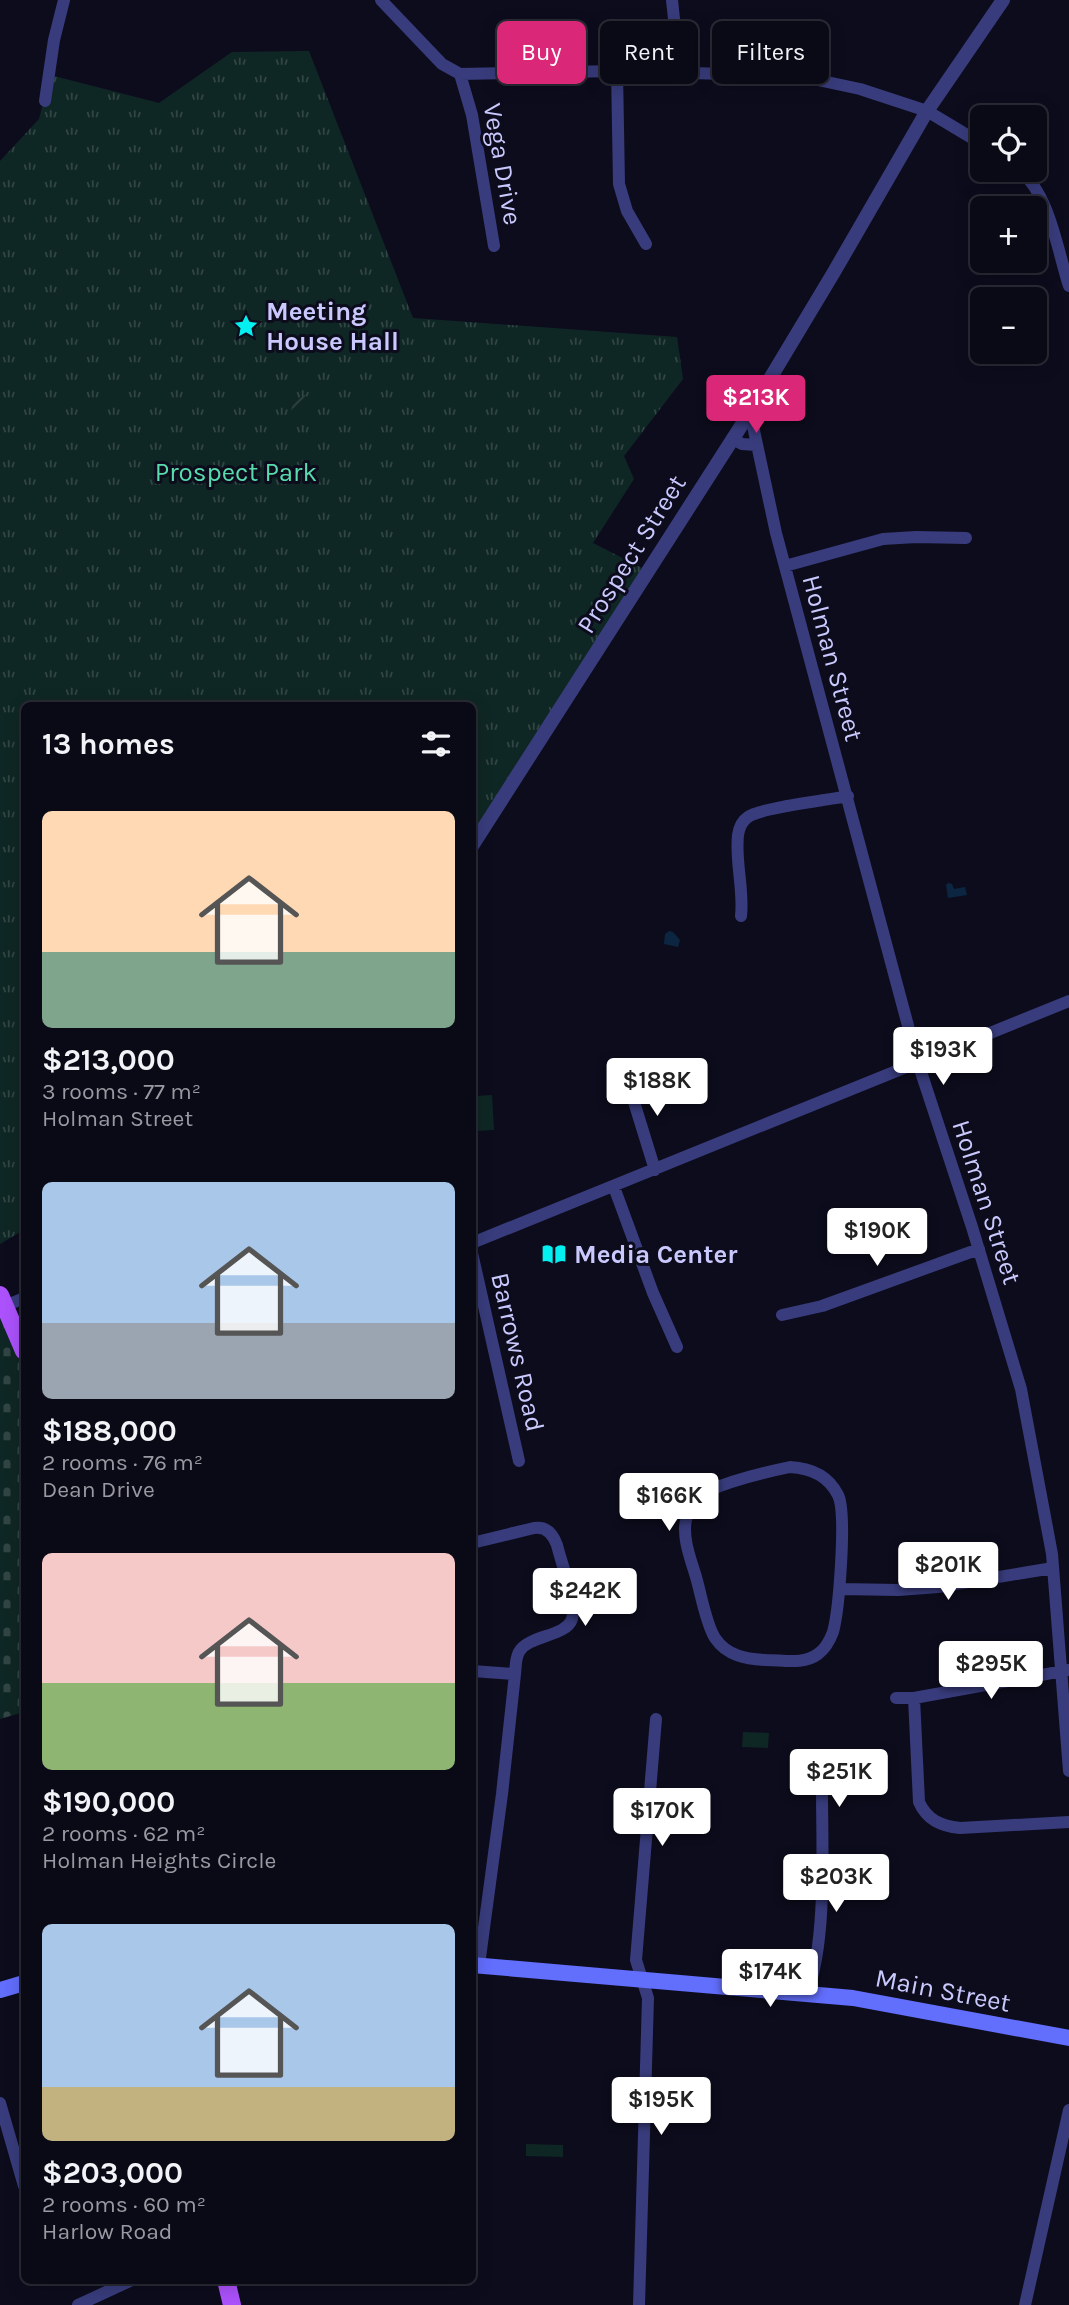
<!DOCTYPE html>
<meta charset="utf-8">
<style>
:root{--surface:#0a0916;--page:#181723;--text:#f1f3f6;--muted:#999aa1;--line:#2a2a35;--accent:#db2777}
body{margin:0;font-family:Karla,sans-serif;background:var(--page);color:var(--text);height:100vh;display:flex;flex-direction:column;font-size:26px;white-space:nowrap}
*{box-sizing:border-box;margin:0}
p{font-size:23px;color:var(--muted)}
.icon{flex:none;width:38px;height:38px;fill:none;stroke:currentColor;stroke-width:2;stroke-linecap:round;stroke-linejoin:round}
.map{position:relative;flex:1;overflow:hidden}
.sheet{position:absolute;left:21px;top:702px;width:455px;height:1582px;display:flex;flex-direction:column;background:var(--surface);border-radius:10px;box-shadow:0 4px 18px #0003,0 0 0 2px var(--line)}
.sheet>*{flex:none}
.guide{position:absolute;left:497px;top:21px;width:466px;height:63px;display:flex;gap:14px}
.fabs{position:absolute;left:970px;top:105px;display:grid;gap:14px}
.fabs a{display:grid;place-items:center;width:77px;height:77px;border-radius:10px;background:var(--surface);box-shadow:0 4px 18px #0003,0 0 0 2px var(--line);font-size:35px}
.price{position:absolute;translate:-50% -60px;padding:0 16px;border-radius:7px;background:#fff;color:#222;font-size:23px;line-height:46px;filter:drop-shadow(0 2px 4px #0008)}
.price::after{content:'';position:absolute;left:50%;top:42px;width:21px;height:16px;margin-left:-10px;background:inherit;clip-path:polygon(0 0,100% 0,50% 100%)}
.price.current{background:var(--accent);color:#fff}
ul{padding:0;list-style:none}
li{display:grid;align-content:center;gap:14px;height:371px;padding:0 21px}
li span{display:grid;place-items:center;height:217px;border-radius:10px;color:#555}
li>.icon{margin-inline-start:auto}
span .icon{width:126px;height:126px;fill:#fffc;stroke-width:1}
li b{font-size:30px}
h2{display:flex;justify-content:space-between;align-items:center;height:84px;padding:0 21px;font-size:30px}
.chip{padding:0 24px;border-radius:10px;background:var(--surface);box-shadow:0 4px 18px #0003,0 0 0 2px var(--line);font-size:24px;line-height:63px}
.chip.current{background:var(--accent);color:#fff}
.map>svg:first-child{display:block}
</style>
<div class="map">
<svg width="1069" height="2305" viewBox="0 0 1069 2305">
<defs>
<pattern id="cemetery-stones" width="16" height="16" patternUnits="userSpaceOnUse" patternTransform="scale(1.75)"><rect width="16" height="16" fill="#0f2724"/><path d="M2 7V4a2 2 0 0 1 4 0v3zM10 15v-3a2 2 0 0 1 4 0v3z" fill="#314545"/></pattern>
<pattern id="park-tufts" width="24" height="20" patternUnits="userSpaceOnUse" patternTransform="scale(1.75)"><rect width="24" height="20" fill="#0f2724"/><path d="M3 7l-1-3M5 7V3M7 7l1-3M15 17l-1-3M17 17v-4M19 17l1-3" fill="none" stroke="#314545"/></pattern>
<pattern id="garden-furrows" width="10" height="10" patternUnits="userSpaceOnUse" patternTransform="scale(1.75)"><rect width="10" height="10" fill="#0f2724"/><path d="M-1 1l2-2M0 10L10 0M9 11l2-2" fill="none" stroke="#314545"/></pattern>
</defs>
<rect width="100%" height="100%" fill="#0d0c1d"/>
<path fill="url(#cemetery-stones)" d="M 0,1295 L 24,1351 L 24,1712 L 0,1719 Z"/>
<path fill="url(#park-tufts)" d="M 309,51 L 413,318 L 677,337 L 683,379 L 624,456 L 634,479 L 593,543 L 650,572 L 473,846 L 472,705 L 24,705 L 24,1230 L 0,1244 L 0,161 L 39,119 L 50,75 L 159,103 L 232,52 Z"/>
<path fill="url(#garden-furrows)" d="M 305,395 L 308,397 C 309,405 302,410 296,413 L 291,412 L 293,402 Z"/>
<path fill="#0f2724" d="M 492,1095 L 494,1130 L 477,1131 L 475,1096 Z
M 743,1732 L 769,1733 L 768,1748 L 742,1747 Z
M 526,2144 L 563,2145 L 563,2157 L 526,2156 Z"/>
<path fill="#0c2641" d="M 948,883 L 952,884 L 954,889 L 965,887 L 967,895 L 948,898 L 946,885 Z
M 669,931 L 673,932 L 680,940 L 678,947 L 664,944 L 665,934 Z"/>
<g fill="none" stroke-linecap="round" stroke-linejoin="round">
<path stroke="#383c7c" stroke-width="12" d="M 381,0 L 442,64 L 460,74 L 472,115 L 494,246
M 672,0 L 680,75
M 617,71 L 619,184 L 627,211 L 646,244
M 460,74 L 617,71 L 799,76 L 860,89 L 927,111 L 982,144
M 45,101 L 54,40 L 64,0
M 1020,170 C 1050,196 1057,249 1069,286
M 750,412 L 776,533 L 918,1063 L 972,1227 L 1021,1389 L 1052,1554 L 1069,1771
M 733,439 L 742,444 L 756,445
M 785,566 L 883,539 L 916,537 L 966,538
M 741,916 C 744,889 735,862 738,835 C 739,828 742,821 748,817 C 759,808 829,800 848,796
M 626,1076 L 655,1170
M 614,1187 L 653,1293 L 677,1347
M 472,1243 L 1069,1001
M 472,1253 L 519,1461
M 5,1306 L 24,1298
M 782,1315 L 822,1306 L 979,1249
M 790,1467 C 810,1468 828,1475 838,1495 C 847,1513 839,1610 833,1632 C 830,1640 825,1649 818,1654 C 803,1665 784,1660 766,1660 C 746,1659 727,1656 715,1638 C 706,1624 701,1594 696,1577 C 691,1560 682,1538 686,1520 C 688,1508 697,1496 708,1491 C 730,1481 766,1472 790,1467 Z
M 472,1543 L 534,1528 C 546,1526 553,1534 557,1545 C 561,1563 577,1602 572,1619 C 566,1637 528,1635 519,1652 C 515,1659 516,1667 515,1674 L 472,1671
M 840,1589 L 898,1590 L 938,1587 L 1053,1568
M 896,1698 L 914,1698 L 1069,1670
M 914,1698 L 919,1802 C 927,1820 941,1826 960,1828 L 1069,1822
M 479,1965 L 502,1794 L 515,1674
M 807,1993 C 827,1942 822,1847 822,1791
M 0,2103 L 24,2186
M 78,2305 L 132,2280
M 639,2305 L 648,1998 L 636,1960 L 656,1719
M 1025,2305 L 1069,2110"/>
<path stroke="#383c7c" stroke-width="14" d="M 472,846 L 750,412 L 834,272 L 927,111 L 1003,0"/>
<path stroke="#626efc" stroke-width="16" d="M 472,1965 L 853,1998 L 1069,2038
M 0,1990 L 24,1983"/>
<path stroke="#ac52fc" stroke-width="18" d="M 0,1295 L 24,1351
M 226,2280 L 232,2305"/>
</g>
<defs>
<g id="sight-bare" transform="scale(1.89)"><path d="M0-6L1.8-2.2L6-1.7L2.9 1.2L3.7 5.4L0 3.3L-3.7 5.4L-2.9 1.2L-6-1.7L-1.8-2.2Z" fill="#04efef" stroke="#0d0c1d" stroke-width="2.5" paint-order="stroke"/></g>
<g id="library-bare" transform="scale(1.89)"><path d="M-6-4Q-3-5.5-.7-3.5V5Q-3 3-6 4ZM6-4Q3-5.5 .7-3.5V5Q3 3 6 4Z" fill="#04efef" stroke="#0d0c1d" stroke-width="2.5" paint-order="stroke"/></g>
</defs>
<g fill-rule="evenodd">
<use href="#sight-bare" x="246" y="326"/>
<use href="#library-bare" x="554" y="1254"/>
</g>
<g text-anchor="middle" stroke-width="6" stroke-linejoin="round" paint-order="stroke">
<g font-size="26" fill="#cac9fe" stroke="#0d0c1d">
<text transform="translate(503 164) rotate(80)" y="9">Vega Drive</text>
<text transform="translate(631 554) rotate(-58)" y="9">Prospect Street</text>
<text transform="translate(833 658) rotate(75)" y="9">Holman Street</text>
<text transform="translate(987 1202) rotate(72)" y="9">Holman Street</text>
<text transform="translate(518 1352) rotate(77)" y="9">Barrows Road</text>
<text transform="translate(943 1990) rotate(11)" y="9">Main Street</text>
</g>
<g font-size="26" font-weight="bold" fill="#cac9fe" stroke="#0d0c1d" text-anchor="start">
<text x="266" y="320">Meeting<tspan x="266" dy="30">House Hall</tspan></text>
<text x="574" y="1263">Media Center</text>
</g>
<g font-size="26" fill="#58dcad" stroke="#0d0c1d">
<text x="236" y="481">Prospect Park</text>
</g>
</g>
</svg>
<div class="fabs">
<a><svg class="icon" aria-label="locate" viewBox="0 0 24 24"><circle cx="12" cy="12" r="6"/><path d="M12 2v4M12 18v4M2 12h4M18 12h4"/></svg></a>
<a>+</a>
<a>−</a>
</div>
<b class="price current" style="left:756px;top:435px">$213K</b>
<b class="price" style="left:943px;top:1087px">$193K</b>
<b class="price" style="left:657px;top:1118px">$188K</b>
<b class="price" style="left:877px;top:1268px">$190K</b>
<b class="price" style="left:669px;top:1533px">$166K</b>
<b class="price" style="left:948px;top:1602px">$201K</b>
<b class="price" style="left:585px;top:1628px">$242K</b>
<b class="price" style="left:991px;top:1701px">$295K</b>
<b class="price" style="left:839px;top:1809px">$251K</b>
<b class="price" style="left:662px;top:1848px">$170K</b>
<b class="price" style="left:836px;top:1914px">$203K</b>
<b class="price" style="left:770px;top:2009px">$174K</b>
<b class="price" style="left:661px;top:2137px">$195K</b>
<div class="guide">
<a class="chip current">Buy</a>
<a class="chip">Rent</a>
<a class="chip">Filters</a>
</div>
<section class="sheet">
<h2>13 homes<svg class="icon" aria-label="filters" viewBox="0 0 24 24"><path d="M4 7h16M4 17h16"/><circle cx="9" cy="7" r="2"/><circle cx="15" cy="17" r="2"/></svg></h2>
<ul>
<li><span style="background:linear-gradient(#ffd9b3 65%,#7fa58c 0)"><svg class="icon" aria-label="home" viewBox="0 0 24 24"><path d="M3 11l9-7 9 7M6 9v11h12V9"/></svg></span><div><b>$213,000</b><p>3 rooms · 77 m²</p><p>Holman Street</p></div></li>
<li><span style="background:linear-gradient(#a9c7e8 65%,#9aa5b1 0)"><svg class="icon" aria-label="home" viewBox="0 0 24 24"><path d="M3 11l9-7 9 7M6 9v11h12V9"/></svg></span><div><b>$188,000</b><p>2 rooms · 76 m²</p><p>Dean Drive</p></div></li>
<li><span style="background:linear-gradient(#f6c9c9 60%,#8fb573 0)"><svg class="icon" aria-label="home" viewBox="0 0 24 24"><path d="M3 11l9-7 9 7M6 9v11h12V9"/></svg></span><div><b>$190,000</b><p>2 rooms · 62 m²</p><p>Holman Heights Circle</p></div></li>
<li><span style="background:linear-gradient(#a9c7e8 75%,#c2b280 0)"><svg class="icon" aria-label="home" viewBox="0 0 24 24"><path d="M3 11l9-7 9 7M6 9v11h12V9"/></svg></span><div><b>$203,000</b><p>2 rooms · 60 m²</p><p>Harlow Road</p></div></li>
</ul>
</section>
</div>
